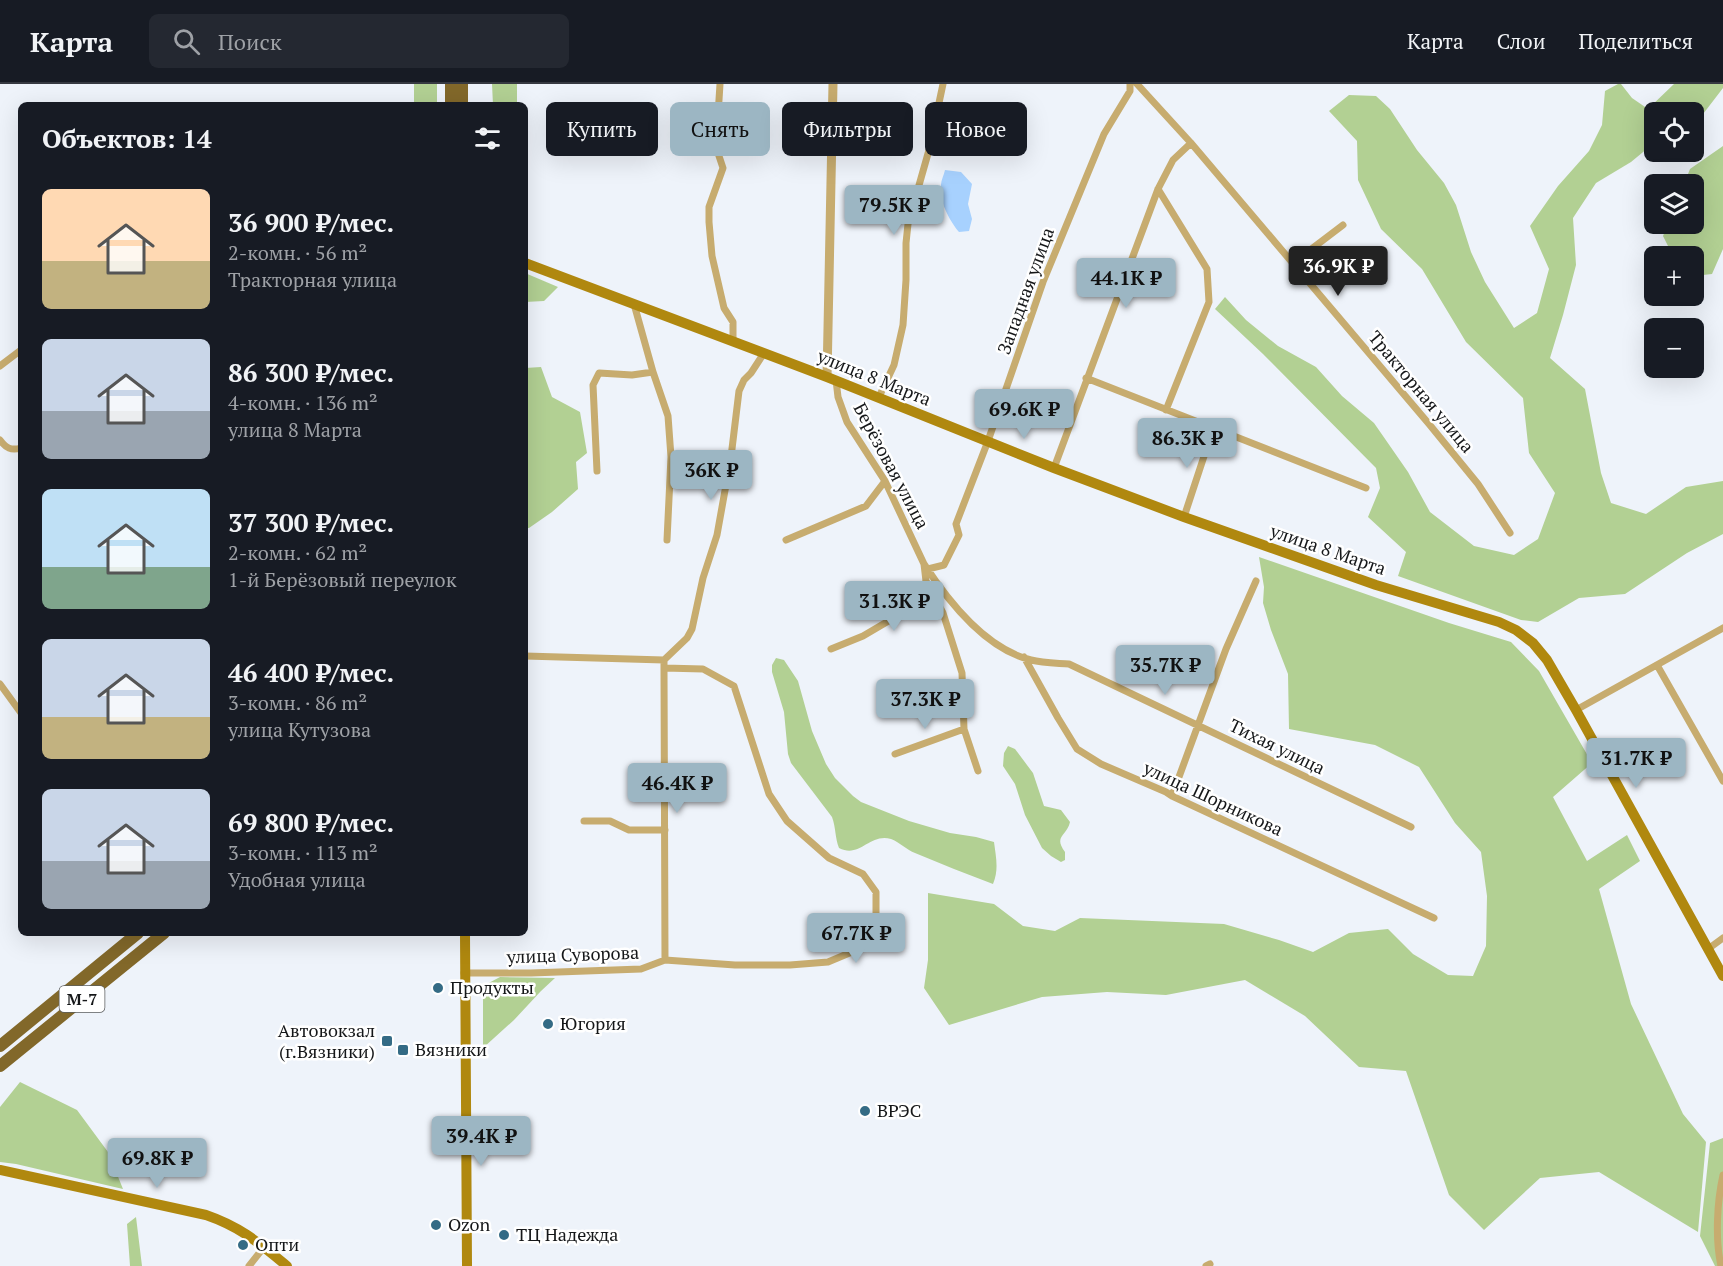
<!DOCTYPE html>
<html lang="ru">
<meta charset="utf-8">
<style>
:root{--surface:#171b24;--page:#242831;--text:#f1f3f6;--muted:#9ea1a6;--line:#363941;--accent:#9cb6c3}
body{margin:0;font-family:"PT Serif",serif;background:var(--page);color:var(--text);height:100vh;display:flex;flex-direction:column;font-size:22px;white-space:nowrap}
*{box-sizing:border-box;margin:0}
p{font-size:20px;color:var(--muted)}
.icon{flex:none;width:33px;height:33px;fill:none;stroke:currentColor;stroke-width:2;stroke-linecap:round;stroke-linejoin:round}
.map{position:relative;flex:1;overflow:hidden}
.details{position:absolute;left:18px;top:18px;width:510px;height:834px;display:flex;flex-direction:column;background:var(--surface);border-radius:9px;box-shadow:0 6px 24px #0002}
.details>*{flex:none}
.banner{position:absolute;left:546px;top:18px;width:570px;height:54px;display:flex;gap:12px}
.fabs{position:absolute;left:1644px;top:18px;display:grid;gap:12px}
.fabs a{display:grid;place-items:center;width:60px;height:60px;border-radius:9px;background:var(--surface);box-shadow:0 6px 24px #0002;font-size:30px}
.price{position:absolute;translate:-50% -51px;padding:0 14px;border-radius:6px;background:var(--accent);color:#111;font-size:20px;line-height:39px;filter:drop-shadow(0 2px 3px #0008)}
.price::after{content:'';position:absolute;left:50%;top:36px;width:18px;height:14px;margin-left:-9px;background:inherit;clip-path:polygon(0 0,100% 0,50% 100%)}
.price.selected{background:#222;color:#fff}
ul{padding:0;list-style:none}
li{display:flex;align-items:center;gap:18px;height:150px;padding:0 24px}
li span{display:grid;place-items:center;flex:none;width:168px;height:120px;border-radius:9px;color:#555}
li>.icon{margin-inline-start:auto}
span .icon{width:72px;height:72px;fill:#fffc;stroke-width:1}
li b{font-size:26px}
h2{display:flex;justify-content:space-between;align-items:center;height:72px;padding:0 24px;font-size:26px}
.tag{padding:0 21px;border-radius:9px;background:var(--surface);box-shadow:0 6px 24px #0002;font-size:21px;line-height:54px}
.tag.selected{background:var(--accent);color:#111}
header{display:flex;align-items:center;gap:36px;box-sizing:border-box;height:84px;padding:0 30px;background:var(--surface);border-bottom:2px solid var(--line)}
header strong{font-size:28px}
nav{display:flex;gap:33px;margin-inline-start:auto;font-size:21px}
.search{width:420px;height:54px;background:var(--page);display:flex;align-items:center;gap:15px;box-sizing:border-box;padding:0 21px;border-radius:9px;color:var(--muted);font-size:22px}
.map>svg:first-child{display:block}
</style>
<header>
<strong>Карта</strong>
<div class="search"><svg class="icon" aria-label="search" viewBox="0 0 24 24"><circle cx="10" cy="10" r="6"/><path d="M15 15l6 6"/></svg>Поиск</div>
<nav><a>Карта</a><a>Слои</a><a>Поделиться</a></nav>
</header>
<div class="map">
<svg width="1723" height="1182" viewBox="0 0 1723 1182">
<rect width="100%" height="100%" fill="#eef3fa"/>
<path fill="#b2d093" d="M 414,0 L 437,0 L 437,21 L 414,21 Z
M 492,0 L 517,0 L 517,21 L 493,21 Z
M 1618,0 L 1621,0 L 1632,14 L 1648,25 L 1674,0 L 1723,0 L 1723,4 L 1700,34 L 1694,37 L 1694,28 L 1654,28 L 1654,59 L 1631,78 L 1596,99 L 1573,134 L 1576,181 L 1563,231 L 1550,274 L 1585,305 L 1601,389 L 1611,419 L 1646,430 L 1686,403 L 1723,397 L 1723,450 L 1687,469 L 1625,510 L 1579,514 L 1538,538 L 1521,536 L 1398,492 L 1406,468 L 1368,433 L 1380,404 L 1376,384 L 1263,270 L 1215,225 L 1225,213 L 1246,236 L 1278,262 L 1316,283 L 1342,312 L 1374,339 L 1408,388 L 1430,428 L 1474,462 L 1514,471 L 1538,455 L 1555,409 L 1529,369 L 1523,314 L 1466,258 L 1422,185 L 1381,145 L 1358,96 L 1357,57 L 1329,27 L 1349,11 L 1376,12 L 1390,25 L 1417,66 L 1444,99 L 1456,121 L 1471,168 L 1485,198 L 1514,244 L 1537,229 L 1549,185 L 1530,142 L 1558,102 L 1589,67 L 1602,41 L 1605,7 Z
M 1723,62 L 1723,165 L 1712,190 L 1694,192 L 1694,172 L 1673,172 L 1663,152 L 1668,140 L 1694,140 L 1694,100 L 1684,100 L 1690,85 Z
M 525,189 L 558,203 L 544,217 L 525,218 Z
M 541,283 L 552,313 L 580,328 L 587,369 L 576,378 L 578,405 L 552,428 L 529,444 L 525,444 L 525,284 Z
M 1259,473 L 1449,539 L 1511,558 L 1539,587 L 1592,679 L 1553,713 L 1587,777 L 1627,751 L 1640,777 L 1599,805 L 1631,920 L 1683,1030 L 1706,1058 L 1698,1148 L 1599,1088 L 1540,1094 L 1484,1146 L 1449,1111 L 1406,987 L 1359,983 L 1305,932 L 1245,896 L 1166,911 L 1107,908 L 1042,913 L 949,941 L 924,904 L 928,876 L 928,809 L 994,820 L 1023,842 L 1055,847 L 1080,834 L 1224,840 L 1279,856 L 1313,868 L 1349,849 L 1388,845 L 1413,870 L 1448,891 L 1473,892 L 1486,862 L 1487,812 L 1481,768 L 1455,739 L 1419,683 L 1375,661 L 1289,645 L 1288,590 L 1271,546 L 1263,519 L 1264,503 Z
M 776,574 L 784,576 L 798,597 L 812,647 L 826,680 L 835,694 L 853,712 L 861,718 L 909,737 L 950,749 L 976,753 L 994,758 C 996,773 999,786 993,800 C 967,790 941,780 915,769 C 907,766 899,758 891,755 C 869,749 860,775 839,764 C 835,754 836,744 832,733 L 791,679 L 788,670 L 784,628 L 772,588 L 772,581 Z
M 1008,662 L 1015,665 L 1033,689 L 1044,722 L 1061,726 L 1070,738 C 1067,752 1053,752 1065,768 L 1065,776 L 1061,778 L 1051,772 L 1042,764 L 1025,731 L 1015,700 L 1003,682 L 1004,669 Z
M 500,893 L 555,894 L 541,907 L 514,936 L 483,964 L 483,902 Z
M 20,998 L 77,1026 L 108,1068 L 123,1105 L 16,1080 L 0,1078 L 0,1023 Z
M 1723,1054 L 1723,1182 L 1715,1182 L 1700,1152 L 1710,1059 Z
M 136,1133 L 142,1182 L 130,1182 L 127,1140 Z"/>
<path fill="#a7d1fe" d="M 945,86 L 961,88 L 972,100 L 968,120 L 972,135 L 969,147 L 959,148 C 949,136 939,117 941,101 C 941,96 944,91 945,86 Z"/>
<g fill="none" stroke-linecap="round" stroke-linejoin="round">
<path stroke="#c7ac6f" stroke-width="7" d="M 720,0 L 716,63 L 723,84 L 709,123 L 709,138 L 712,172 L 724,224 L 733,238 L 733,257
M 1137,0 L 1191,59 L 1429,340 L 1478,400 L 1510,449
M 1158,105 L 1207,185 L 1209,218 L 1166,326
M 1293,179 L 1343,141
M 0,282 L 21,266
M 653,288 L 668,332 L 671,373 L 667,456
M 1086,294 L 1366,404
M 836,296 L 838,313 L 847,338 L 885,397 L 924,480 L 926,497 L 943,529 L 962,589 L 964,645 L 978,687
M 879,313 L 894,281 L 903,241 L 906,196 L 906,159 L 908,140 L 929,66 L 943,0
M 0,356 C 6,364 11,367 21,364
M 1054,384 L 1158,105 L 1173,76 L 1191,59
M 597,387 L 593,301 L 599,289 L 632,291 L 653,288 L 634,220
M 1184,433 L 1213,345
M 786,456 L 866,422 L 885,397
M 924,480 C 948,517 986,565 1031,576 C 1043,579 1056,579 1069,580 L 1411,743
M 928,485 L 944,481 L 959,451 L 956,440 L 988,357 L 1043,198 L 1104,50 L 1130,7 L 1130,0
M 831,565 L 863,552 L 914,522 L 926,497
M 1024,573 L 1058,634 L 1077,665 L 1101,680 L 1166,708 L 1172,712 L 1434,834
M 664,576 L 687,554 L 692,545 L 703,494 L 717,451 L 731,373 L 739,307 L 744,296 L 751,289 L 764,269
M 1657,581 L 1723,697
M 664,584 L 665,876
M 0,600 L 21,629
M 1576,626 L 1723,544
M 895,670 L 964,645
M 1172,712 L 1226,565 L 1256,497
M 584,737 L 610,737 L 629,746 L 665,746
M 1708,865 L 1723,854
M 464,889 L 531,889 L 641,885 L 665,876 L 735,881 L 790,881 L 828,878 L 859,865 L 876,839 L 876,808 L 863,790 L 829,774 L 787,737 L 769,710 L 734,602 L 703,585 L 664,584 L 664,576 L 525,572
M 249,1182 L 264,1163
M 1206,1182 L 1210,1180
M 1721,1182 C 1715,1155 1717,1118 1723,1091"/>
<path stroke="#c7ac6f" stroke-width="9" d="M 827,293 L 833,0"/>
<path stroke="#b0880f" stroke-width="10" d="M 525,179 L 827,293 L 1054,384 L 1184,433 L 1376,501 L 1499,538 L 1516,546 L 1533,559 L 1547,576 L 1576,626 L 1723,892
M 465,849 L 467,1182
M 0,1086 L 206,1131 C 241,1143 259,1159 287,1182"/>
<path stroke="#82682a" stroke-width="12" d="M 451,21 L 451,0
M 462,21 L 462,0
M 0,962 L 138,849
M 0,982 L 164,849"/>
</g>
<g fill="#346b85" stroke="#fff" stroke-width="2">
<circle cx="438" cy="904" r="6"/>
<circle cx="548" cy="940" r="6"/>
<rect x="381" y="951" width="12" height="12" rx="3"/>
<rect x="397" y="960" width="12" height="12" rx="3"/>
<circle cx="865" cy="1027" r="6"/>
<circle cx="436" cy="1141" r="6"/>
<circle cx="504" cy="1151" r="6"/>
<circle cx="243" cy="1161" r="6"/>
</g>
<g text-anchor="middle" stroke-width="5" stroke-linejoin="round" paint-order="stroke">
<rect fill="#fff" stroke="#5b5d5e" stroke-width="1.5" x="59.5" y="902" width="45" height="26" rx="4.5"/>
<g font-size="16" font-weight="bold" fill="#151719">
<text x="82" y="921">М-7</text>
</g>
<g font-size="18" fill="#151719" stroke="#fff">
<text transform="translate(1026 207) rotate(-70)" y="6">Западная улица</text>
<text transform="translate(874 294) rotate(22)" y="6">улица 8 Марта</text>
<text transform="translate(1421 308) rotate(50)" y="6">Тракторная улица</text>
<text transform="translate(891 382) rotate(62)" y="6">Берёзовая улица</text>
<text transform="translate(1328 466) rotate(19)" y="6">улица 8 Марта</text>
<text transform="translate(1277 663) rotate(26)" y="6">Тихая улица</text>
<text transform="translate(1213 715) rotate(25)" y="6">улица Шорникова</text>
<text transform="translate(573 871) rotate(-2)" y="6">улица Суворова</text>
</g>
<g font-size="18" fill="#151719" stroke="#fff" text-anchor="start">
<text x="450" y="910">Продукты</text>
<text x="560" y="946">Югория</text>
<text x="375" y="953" text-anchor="end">Автовокзал<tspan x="375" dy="21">(г.Вязники)</tspan></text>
<text x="415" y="972">Вязники</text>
<text x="877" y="1033">ВРЭС</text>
<text x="448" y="1147">Ozon</text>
<text x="516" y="1157">ТЦ Надежда</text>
<text x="255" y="1167">Опти</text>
</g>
</g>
</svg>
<div class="fabs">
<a><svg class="icon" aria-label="locate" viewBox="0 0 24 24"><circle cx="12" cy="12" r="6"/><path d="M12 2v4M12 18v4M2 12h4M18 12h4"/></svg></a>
<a><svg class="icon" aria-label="layers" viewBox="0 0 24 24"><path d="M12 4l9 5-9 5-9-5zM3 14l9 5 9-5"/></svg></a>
<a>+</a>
<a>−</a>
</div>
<b class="price" style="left:894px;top:152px">79.5K ₽</b>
<b class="price selected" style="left:1338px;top:213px">36.9K ₽</b>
<b class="price" style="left:1126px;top:225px">44.1K ₽</b>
<b class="price" style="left:1024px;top:356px">69.6K ₽</b>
<b class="price" style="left:1187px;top:385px">86.3K ₽</b>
<b class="price" style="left:711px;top:417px">36K ₽</b>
<b class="price" style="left:894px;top:548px">31.3K ₽</b>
<b class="price" style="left:1165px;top:612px">35.7K ₽</b>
<b class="price" style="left:925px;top:646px">37.3K ₽</b>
<b class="price" style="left:1636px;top:705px">31.7K ₽</b>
<b class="price" style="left:677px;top:730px">46.4K ₽</b>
<b class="price" style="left:856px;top:880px">67.7K ₽</b>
<b class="price" style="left:481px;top:1083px">39.4K ₽</b>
<b class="price" style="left:157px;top:1105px">69.8K ₽</b>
<div class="banner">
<a class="tag">Купить</a>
<a class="tag selected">Снять</a>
<a class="tag">Фильтры</a>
<a class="tag">Новое</a>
</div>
<section class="details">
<h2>Объектов: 14<svg class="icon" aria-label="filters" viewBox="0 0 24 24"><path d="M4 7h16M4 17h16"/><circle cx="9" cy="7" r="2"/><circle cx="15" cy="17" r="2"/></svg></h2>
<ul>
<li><span style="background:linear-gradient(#ffd9b3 60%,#c2b280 0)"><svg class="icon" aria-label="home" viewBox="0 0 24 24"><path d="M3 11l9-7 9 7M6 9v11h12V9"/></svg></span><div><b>36 900 ₽/мес.</b><p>2-комн. · 56 m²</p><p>Тракторная улица</p></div></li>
<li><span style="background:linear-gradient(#c9d6e8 60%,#9aa5b1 0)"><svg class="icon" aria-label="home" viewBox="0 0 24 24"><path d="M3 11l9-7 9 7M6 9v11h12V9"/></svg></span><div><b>86 300 ₽/мес.</b><p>4-комн. · 136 m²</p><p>улица 8 Марта</p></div></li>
<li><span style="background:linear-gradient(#bfe0f5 65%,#7fa58c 0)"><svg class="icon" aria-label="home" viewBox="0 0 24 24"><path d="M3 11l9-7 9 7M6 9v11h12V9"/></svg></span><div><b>37 300 ₽/мес.</b><p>2-комн. · 62 m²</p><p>1-й Берёзовый переулок</p></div></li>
<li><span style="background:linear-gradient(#c9d6e8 65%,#c2b280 0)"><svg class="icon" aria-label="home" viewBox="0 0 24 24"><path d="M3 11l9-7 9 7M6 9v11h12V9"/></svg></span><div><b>46 400 ₽/мес.</b><p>3-комн. · 86 m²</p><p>улица Кутузова</p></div></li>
<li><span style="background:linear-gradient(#c9d6e8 60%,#9aa5b1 0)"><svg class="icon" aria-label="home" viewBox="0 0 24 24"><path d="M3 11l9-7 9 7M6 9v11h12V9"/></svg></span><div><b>69 800 ₽/мес.</b><p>3-комн. · 113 m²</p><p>Удобная улица</p></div></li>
</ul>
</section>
</div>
